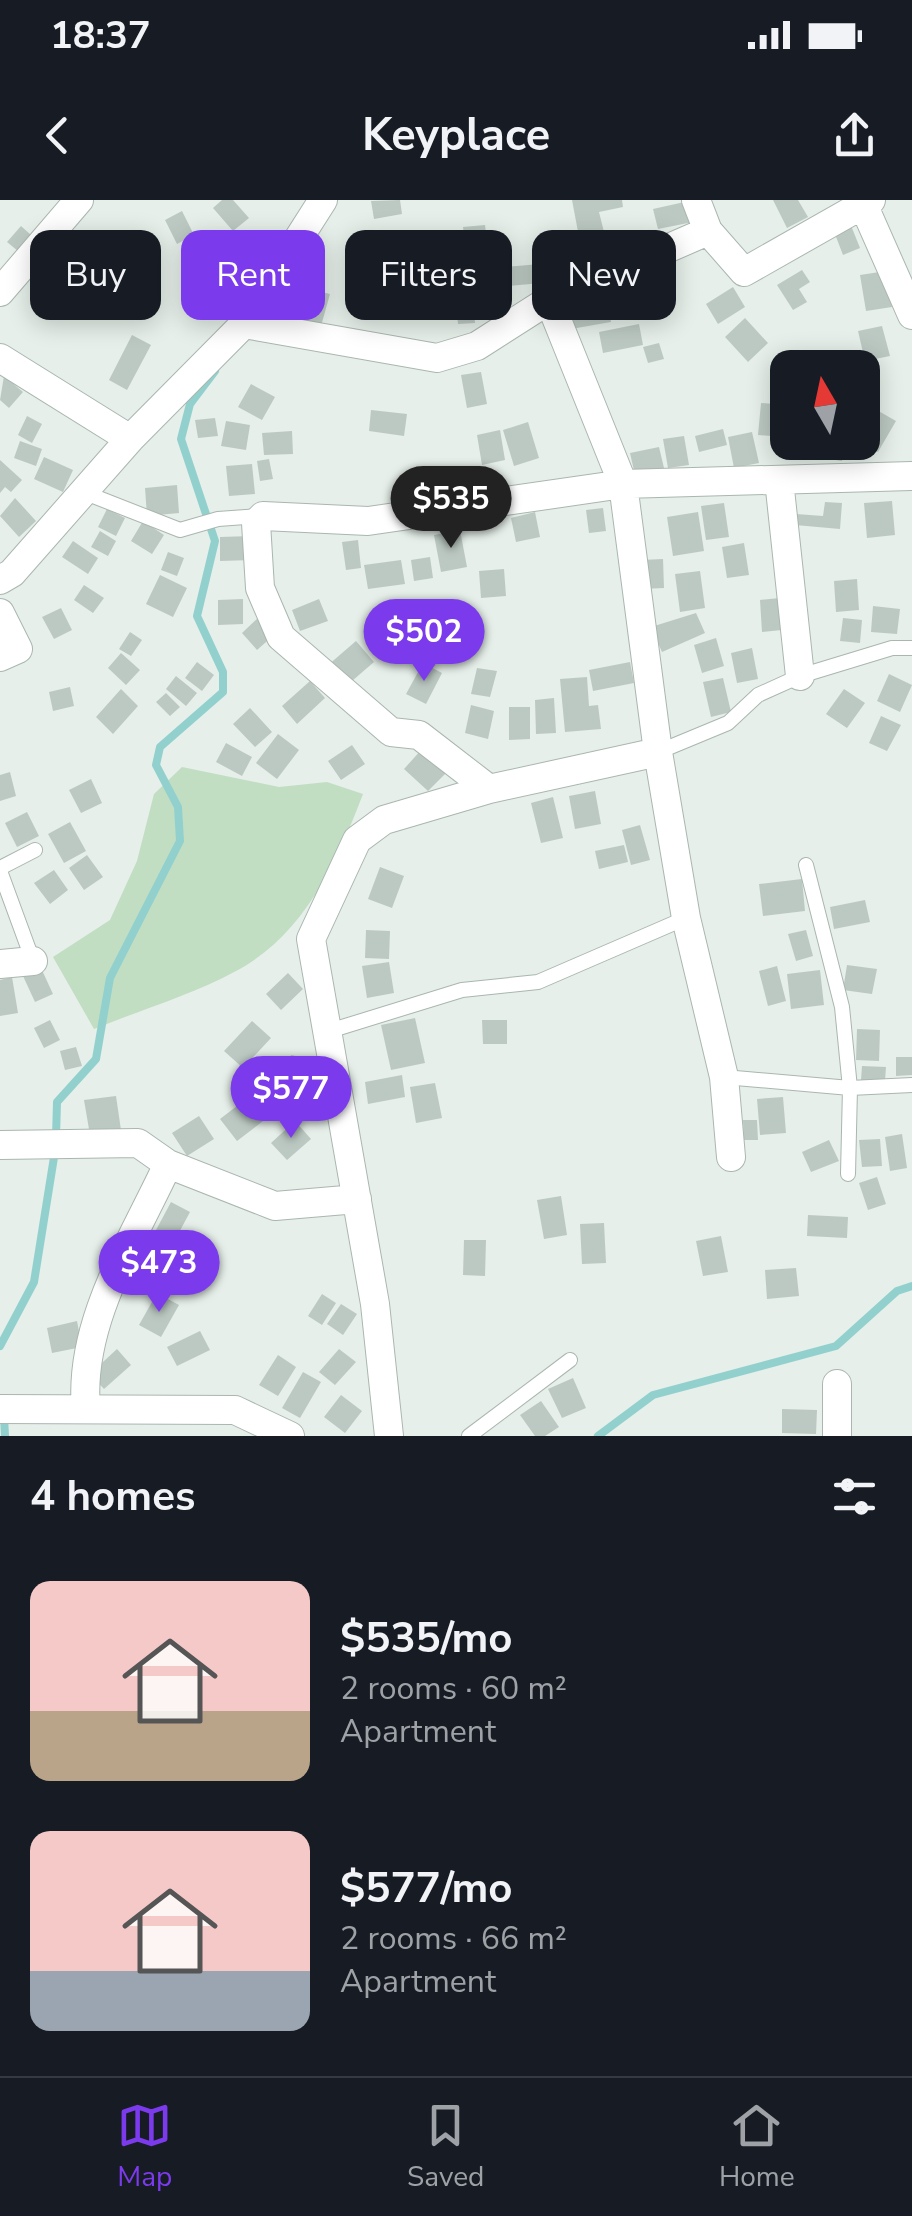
<!DOCTYPE html>
<meta charset="utf-8">
<style>
:root{--surface:#171b24;--page:#20242c;--text:#f1f3f6;--muted:#9ea1a6;--line:#363941;--accent:#7c3aed}
body{margin:0;font-family:"Nunito Sans",sans-serif;background:var(--page);color:var(--text);height:100vh;display:flex;flex-direction:column;font-size:38px;white-space:nowrap}
*{box-sizing:border-box;margin:0}
p{font-size:32px;color:var(--muted)}
.icon{flex:none;width:55px;height:55px;fill:none;stroke:currentColor;stroke-width:2;stroke-linecap:round;stroke-linejoin:round}
.map{position:relative;height:1236px;overflow:hidden}
.side{display:flex;flex-direction:column;background:var(--surface);flex:1}
.side>*{flex:none}
.guide{position:absolute;left:30px;top:30px;width:852px;height:90px;display:flex;gap:20px}
.needle{width:65px;rotate:351deg}
.tools{position:absolute;left:770px;top:150px;display:grid;gap:20px}
.tools a{display:grid;place-items:center;width:110px;height:110px;border-radius:20px;background:var(--surface);box-shadow:0 5px 25px #0003;font-size:50px}
.price{position:absolute;translate:-50% -85px;padding:0 22px;border-radius:35px;background:var(--accent);color:#fff;font-size:32px;line-height:65px;filter:drop-shadow(0 2px 5px #0008)}
.price::after{content:'';position:absolute;left:50%;top:60px;width:30px;height:22px;margin-left:-15px;background:inherit;clip-path:polygon(0 0,100% 0,50% 100%)}
.price.on{background:#222;color:#fff}
ul{padding:0;list-style:none}
li{display:flex;align-items:center;gap:30px;height:250px;padding:0 30px}
li span{display:grid;place-items:center;flex:none;width:280px;height:200px;border-radius:20px;color:#555}
li>.icon{margin-inline-start:auto}
span .icon{width:120px;height:120px;fill:#fffc;stroke-width:1}
li b{font-size:42px}
h2{display:flex;justify-content:space-between;align-items:center;height:120px;padding:0 30px;font-size:42px}
.pill{padding:0 35px;border-radius:20px;background:var(--surface);box-shadow:0 5px 25px #0003;font-size:35px;line-height:90px}
.pill.on{background:var(--accent);color:#fff}
.status{display:flex;justify-content:space-between;align-items:center;height:70px;padding:0 50px;background:var(--surface);direction:ltr}
.status svg{height:28px;fill:currentColor}
header{display:flex;justify-content:space-between;align-items:center;height:130px;padding:0 30px;background:var(--surface);font-size:45px;font-weight:700}
.menu{display:flex;justify-content:space-around;align-items:center;height:140px;border-top:2px solid var(--line);background:var(--surface);font-size:28px;color:var(--muted)}
.menu a{display:grid;justify-items:center;gap:5px}
.menu .on{color:var(--accent)}
.map>svg:first-child{display:block}
</style>
<div class="status"><b>18:37</b><svg viewBox="0 0 49 12"><path d="M0 12V9h3v3zM5 12V6h3v6zM10 12V3h3v9zM15 12V0h3v12zM26 1h20v11H26zM47 4h2v5h-2z"/></svg></div>
<header><svg class="icon" aria-label="back" viewBox="0 0 24 24"><path d="M15 5l-7 7 7 7"/></svg>Keyplace<svg class="icon" aria-label="share" viewBox="0 0 24 24"><path d="M12 15V3M7 8l5-5 5 5M5 13v7h14v-7"/></svg></header>
<div class="map">
<svg width="912" height="1236" viewBox="0 0 912 1236">
<rect width="100%" height="100%" fill="#e6efe9"/>
<path fill="#c1dec3" d="M 182,567 L 279,587 L 327,582 L 363,594 C 337,662 304,735 236,771 C 192,795 140,810 94,829 L 53,757 L 110,720 L 137,661 L 154,594 Z"/>
<g fill="none" stroke-linecap="round" stroke-linejoin="round">
<path stroke="#92d0ce" stroke-width="8" d="M 56,937 L 57,902 L 96,859 L 110,778 L 180,641 L 178,607 L 156,565 L 160,547 L 223,492 L 223,472 L 197,416 L 215,341 L 181,239 L 190,204 L 215,171
M 0,1146 L 34,1082 L 55,951
M 4,1216 L 5,1236
M 598,1236 L 653,1195 L 836,1146 L 897,1091 L 912,1086"/>
</g>
<path fill="#bcc9c2" d="M 222,0 L 233,0 L 249,18 L 233,31 L 213,8 Z
M 400,0 L 402,14 L 374,19 L 371,1 Z
M 572,0 L 622,0 L 623,7 L 599,12 L 604,32 L 579,37 Z
M 773,0 L 798,0 L 808,17 L 787,28 Z
M 689,1 L 693,22 L 658,29 L 653,9 Z
M 182,11 L 194,35 L 177,44 L 165,20 Z
M 850,23 L 860,48 L 843,55 L 833,29 Z
M 485,25 L 489,58 L 467,60 L 463,27 Z
M 21,26 L 31,35 L 18,51 L 7,42 Z
M 249,31 L 265,42 L 247,67 L 231,55 Z
M 73,41 L 91,54 L 69,80 L 51,67 Z
M 540,64 L 542,83 L 508,86 L 506,67 Z
M 493,65 L 497,91 L 454,97 L 451,71 Z
M 365,69 L 398,69 L 398,91 L 365,92 Z
M 802,70 L 810,82 L 799,89 L 807,102 L 793,110 L 777,85 Z
M 886,71 L 892,107 L 866,111 L 860,75 Z
M 216,79 L 230,94 L 209,114 L 195,100 Z
M 605,86 L 611,122 L 571,129 L 565,92 Z
M 301,87 L 330,94 L 321,126 L 293,119 Z
M 733,87 L 745,107 L 718,124 L 706,104 Z
M 473,99 L 475,123 L 458,124 L 456,101 Z
M 745,118 L 768,143 L 748,162 L 725,137 Z
M 639,124 L 643,145 L 603,153 L 599,132 Z
M 882,126 L 890,156 L 865,161 L 858,131 Z
M 132,135 L 151,145 L 127,190 L 109,180 Z
M 659,143 L 664,159 L 648,163 L 643,147 Z
M 481,172 L 487,204 L 467,208 L 461,175 Z
M 4,176 L 23,192 L 9,208 L 0,200 Z
M 251,184 L 275,197 L 262,220 L 238,207 Z
M 761,203 L 787,205 L 784,237 L 758,235 Z
M 875,209 L 896,221 L 878,252 L 862,244 L 862,231 Z
M 371,210 L 407,214 L 404,236 L 369,231 Z
M 27,216 L 42,224 L 32,243 L 18,235 Z
M 215,218 L 218,236 L 198,238 L 195,220 Z
M 226,221 L 250,225 L 246,250 L 221,246 Z
M 528,222 L 539,258 L 514,266 L 503,230 Z
M 723,229 L 727,245 L 699,252 L 695,236 Z
M 500,230 L 505,260 L 482,265 L 477,235 Z
M 292,231 L 293,254 L 264,255 L 262,233 Z
M 752,232 L 759,263 L 734,268 L 728,237 Z
M 684,236 L 689,265 L 668,268 L 663,239 Z
M 20,241 L 42,249 L 36,266 L 14,258 Z
M 811,242 L 845,242 L 842,261 L 809,256 Z
M 659,247 L 664,268 L 635,275 L 630,253 Z
M 44,257 L 73,270 L 63,292 L 34,279 Z
M 269,259 L 273,279 L 260,281 L 257,261 Z
M 0,260 L 22,280 L 11,292 L 5,287 L 0,293 Z
M 252,264 L 255,294 L 229,296 L 226,266 Z
M 177,285 L 179,313 L 147,316 L 145,288 Z
M 15,298 L 36,321 L 19,337 L 0,316 Z
M 892,301 L 895,335 L 867,338 L 864,303 Z
M 825,302 L 842,303 L 840,329 L 795,325 L 796,314 L 823,316 Z
M 724,303 L 729,337 L 706,340 L 701,306 Z
M 603,308 L 606,331 L 589,333 L 586,310 Z
M 107,309 L 125,318 L 116,336 L 98,327 Z
M 535,312 L 540,337 L 516,342 L 511,318 Z
M 698,312 L 704,351 L 673,356 L 667,317 Z
M 143,321 L 164,335 L 152,354 L 131,341 Z
M 460,330 L 467,367 L 441,372 L 434,335 Z
M 100,331 L 116,341 L 108,356 L 91,347 Z
M 251,336 L 252,360 L 220,361 L 220,337 Z
M 358,340 L 361,368 L 346,370 L 342,342 Z
M 73,341 L 98,358 L 88,374 L 62,357 Z
M 744,343 L 749,375 L 727,378 L 722,347 Z
M 168,352 L 184,358 L 177,376 L 161,370 Z
M 430,357 L 433,378 L 414,381 L 411,360 Z
M 663,359 L 664,388 L 642,389 L 641,360 Z
M 401,360 L 405,384 L 368,389 L 364,365 Z
M 504,369 L 506,396 L 481,398 L 479,371 Z
M 700,371 L 705,408 L 680,412 L 675,374 Z
M 160,375 L 187,388 L 173,417 L 146,404 Z
M 857,379 L 859,410 L 836,412 L 834,381 Z
M 84,385 L 104,398 L 93,413 L 74,400 Z
M 780,398 L 782,430 L 762,432 L 760,400 Z
M 243,399 L 243,424 L 218,425 L 218,400 Z
M 319,399 L 328,421 L 300,431 L 292,410 Z
M 447,399 L 449,438 L 425,440 L 423,401 Z
M 417,401 L 419,417 L 404,419 L 401,403 Z
M 396,405 L 403,435 L 380,440 L 373,410 Z
M 873,406 L 900,409 L 897,434 L 871,432 Z
M 61,408 L 72,430 L 54,439 L 42,417 Z
M 696,413 L 705,433 L 662,452 L 651,427 Z
M 259,417 L 274,435 L 257,450 L 242,433 Z
M 843,418 L 862,420 L 860,443 L 840,441 Z
M 130,432 L 142,440 L 131,456 L 119,449 Z
M 716,438 L 724,466 L 702,473 L 694,445 Z
M 356,441 L 374,462 L 345,487 L 327,466 Z
M 752,448 L 758,479 L 737,483 L 731,453 Z
M 121,453 L 140,470 L 126,485 L 108,468 Z
M 197,462 L 214,475 L 202,491 L 185,478 Z
M 630,462 L 634,483 L 593,491 L 589,470 Z
M 423,463 L 442,473 L 426,504 L 406,494 Z
M 477,468 L 497,471 L 490,497 L 471,494 Z
M 889,474 L 912,485 L 900,512 L 877,501 Z
M 176,476 L 197,493 L 186,506 L 166,489 Z
M 587,477 L 589,506 L 598,505 L 601,529 L 565,532 L 560,479 Z
M 723,478 L 731,512 L 711,517 L 703,482 Z
M 310,481 L 325,498 L 297,524 L 282,506 Z
M 70,487 L 74,506 L 53,511 L 49,492 Z
M 121,489 L 138,506 L 113,534 L 96,517 Z
M 844,489 L 865,503 L 847,528 L 826,514 Z
M 166,493 L 180,507 L 170,516 L 156,502 Z
M 554,498 L 556,533 L 536,534 L 535,500 Z
M 471,505 L 494,511 L 488,539 L 465,533 Z
M 509,507 L 530,507 L 530,539 L 509,540 Z
M 250,508 L 272,532 L 255,547 L 233,524 Z
M 881,516 L 901,525 L 887,551 L 869,543 Z
M 278,534 L 299,550 L 277,579 L 256,563 Z
M 226,543 L 252,557 L 242,576 L 216,562 Z
M 352,545 L 365,564 L 341,580 L 328,561 Z
M 422,549 L 446,573 L 428,591 L 404,569 Z
M 10,572 L 16,596 L 0,601 L 0,575 Z
M 91,579 L 102,603 L 81,613 L 69,590 Z
M 595,591 L 601,624 L 575,629 L 569,596 Z
M 553,597 L 563,638 L 541,643 L 531,603 Z
M 27,612 L 39,636 L 17,647 L 5,623 Z
M 70,622 L 86,651 L 64,663 L 48,634 Z
M 640,625 L 650,660 L 631,665 L 622,630 Z
M 624,645 L 628,662 L 599,669 L 595,651 Z
M 87,655 L 103,677 L 84,690 L 69,668 Z
M 380,667 L 404,676 L 392,708 L 368,699 Z
M 54,670 L 68,690 L 50,704 L 34,683 Z
M 802,679 L 805,711 L 763,716 L 759,684 Z
M 865,700 L 870,722 L 834,729 L 830,707 Z
M 366,730 L 390,731 L 389,759 L 365,758 Z
M 806,730 L 813,756 L 796,761 L 788,734 Z
M 389,762 L 394,793 L 367,798 L 362,766 Z
M 847,765 L 877,769 L 872,794 L 843,790 Z
M 777,766 L 786,801 L 768,806 L 759,771 Z
M 41,768 L 53,794 L 35,802 L 23,776 Z
M 820,770 L 824,805 L 791,809 L 787,774 Z
M 288,773 L 303,789 L 281,810 L 266,794 Z
M 12,777 L 18,813 L 0,816 L 0,780 Z
M 415,818 L 425,863 L 391,870 L 381,825 Z
M 50,820 L 60,840 L 44,848 L 34,828 Z
M 482,820 L 507,820 L 507,844 L 483,844 Z
M 252,821 L 271,838 L 243,868 L 224,851 Z
M 857,829 L 880,830 L 879,861 L 856,860 Z
M 76,847 L 82,866 L 65,870 L 60,851 Z
M 291,855 L 318,861 L 310,898 L 283,892 Z
M 896,857 L 912,857 L 912,875 L 896,876 Z
M 862,866 L 886,867 L 885,881 L 861,880 Z
M 402,875 L 405,897 L 368,904 L 365,882 Z
M 435,883 L 442,918 L 416,923 L 410,887 Z
M 116,896 L 121,930 L 90,935 L 84,900 Z
M 783,897 L 786,933 L 760,935 L 757,899 Z
M 246,899 L 263,921 L 237,941 L 220,919 Z
M 199,916 L 214,939 L 187,956 L 172,933 Z
M 743,920 L 757,920 L 758,940 L 744,940 Z
M 295,921 L 311,939 L 287,960 L 271,943 Z
M 902,934 L 907,968 L 890,971 L 885,937 Z
M 880,939 L 882,966 L 862,967 L 859,940 Z
M 829,940 L 839,961 L 811,972 L 802,952 Z
M 877,977 L 886,1004 L 868,1010 L 859,983 Z
M 561,996 L 567,1035 L 544,1039 L 537,1000 Z
M 171,1002 L 190,1012 L 175,1040 L 156,1030 Z
M 808,1015 L 848,1017 L 847,1038 L 807,1036 Z
M 604,1023 L 606,1063 L 582,1064 L 580,1024 Z
M 721,1036 L 728,1072 L 703,1076 L 696,1041 Z
M 464,1040 L 486,1040 L 485,1076 L 463,1075 Z
M 133,1060 L 163,1071 L 155,1091 L 126,1080 Z
M 796,1068 L 799,1096 L 767,1099 L 765,1070 Z
M 157,1093 L 179,1105 L 161,1137 L 139,1125 Z
M 322,1094 L 336,1103 L 322,1125 L 308,1116 Z
M 341,1104 L 357,1114 L 343,1135 L 327,1124 Z
M 77,1121 L 82,1147 L 52,1153 L 47,1128 Z
M 200,1131 L 210,1150 L 177,1166 L 167,1147 Z
M 117,1149 L 131,1165 L 104,1189 L 90,1174 Z
M 339,1149 L 356,1162 L 335,1185 L 319,1172 Z
M 278,1155 L 296,1167 L 278,1196 L 259,1185 Z
M 303,1172 L 321,1182 L 300,1218 L 282,1208 Z
M 573,1178 L 586,1208 L 562,1218 L 548,1189 Z
M 341,1195 L 362,1211 L 345,1233 L 324,1217 Z
M 541,1201 L 559,1227 L 545,1236 L 535,1236 L 520,1215 Z
M 782,1209 L 817,1210 L 816,1234 L 782,1233 Z"/>
<g fill="none" stroke-linecap="round" stroke-linejoin="round">
<g stroke="#a9b7af" stroke-width="16">
<path id="lane" d="M 83,292 L 180,330 L 218,319 L 258,316
M 658,552 L 728,523 L 758,495 L 800,476 L 892,448 L 912,448
M 806,665 L 842,807 L 850,888 L 848,974
M 0,668 L 35,650
M 0,671 L 33,761
M 329,831 L 462,790 L 538,782 L 686,718
M 724,877 L 850,888 L 912,885
M 469,1236 L 570,1160"/>
</g>
<g stroke="#a9b7af" stroke-width="30">
<path id="street" d="M 696,0 L 708,31 L 744,72 L 871,0
M 863,4 L 912,115
M 0,92 L 79,0
M 549,100 L 623,284 L 658,552 L 686,718 L 724,877 L 731,957
M 244,124 L 437,158 L 477,146 L 549,100 L 708,31
M 0,158 L 130,239
M 779,280 L 800,476
M 0,380 L 12,373 L 130,239 L 244,124 L 323,0
M 0,413 L 18,449 L 0,457
M 489,589 L 419,535 L 391,532 L 281,437 L 260,388 L 256,323 L 263,316 L 368,321 L 623,284 L 912,276
M 0,764 L 33,761
M 0,945 L 138,943 L 168,964 L 275,1006 L 357,999
M 837,1184 L 837,1236
M 0,1209 L 235,1210 L 290,1236
M 86,1209 C 78,1123 133,1040 168,964
M 389,1236 L 375,1104 L 311,739 L 357,640 L 384,620 L 489,589 L 658,552"/>
</g>
<use href="#lane" stroke="#fff" stroke-width="14"/>
<use href="#street" stroke="#fff" stroke-width="28"/>
</g>
</svg>
<div class="tools">
<a><svg class="needle" viewBox="-14 -14 28 28"><path d="M0-13l5 13h-10z" fill="#e53935"/><path d="M0 13l5-13h-10z" fill="#9ea1a6"/></svg></a>
</div>
<b class="price on" style="left:451px;top:351px">$535</b>
<b class="price" style="left:424px;top:484px">$502</b>
<b class="price" style="left:291px;top:941px">$577</b>
<b class="price" style="left:159px;top:1115px">$473</b>
<div class="guide">
<a class="pill">Buy</a>
<a class="pill on">Rent</a>
<a class="pill">Filters</a>
<a class="pill">New</a>
</div>
</div>
<section class="side">
<h2>4 homes<svg class="icon" aria-label="filters" viewBox="0 0 24 24"><path d="M4 7h16M4 17h16"/><circle cx="9" cy="7" r="2"/><circle cx="15" cy="17" r="2"/></svg></h2>
<ul>
<li><span style="background:linear-gradient(#f6c9c9 65%,#b9a48a 0)"><svg class="icon" aria-label="home" viewBox="0 0 24 24"><path d="M3 11l9-7 9 7M6 9v11h12V9"/></svg></span><div><b>$535/mo</b><p>2 rooms · 60 m²</p><p>Apartment</p></div></li>
<li><span style="background:linear-gradient(#f6c9c9 70%,#9aa5b1 0)"><svg class="icon" aria-label="home" viewBox="0 0 24 24"><path d="M3 11l9-7 9 7M6 9v11h12V9"/></svg></span><div><b>$577/mo</b><p>2 rooms · 66 m²</p><p>Apartment</p></div></li>
</ul>
</section>
<nav class="menu">
<a class="on"><svg class="icon" aria-label="map" viewBox="0 0 24 24"><path d="M3 6l6-2 6 2 6-2v14l-6 2-6-2-6 2zM9 4v14M15 6v14"/></svg>Map</a>
<a><svg class="icon" aria-label="saved" viewBox="0 0 24 24"><path d="M7 4h10v16l-5-4-5 4z"/></svg>Saved</a>
<a><svg class="icon" aria-label="home" viewBox="0 0 24 24"><path d="M3 11l9-7 9 7M6 9v11h12V9"/></svg>Home</a>
</nav>
